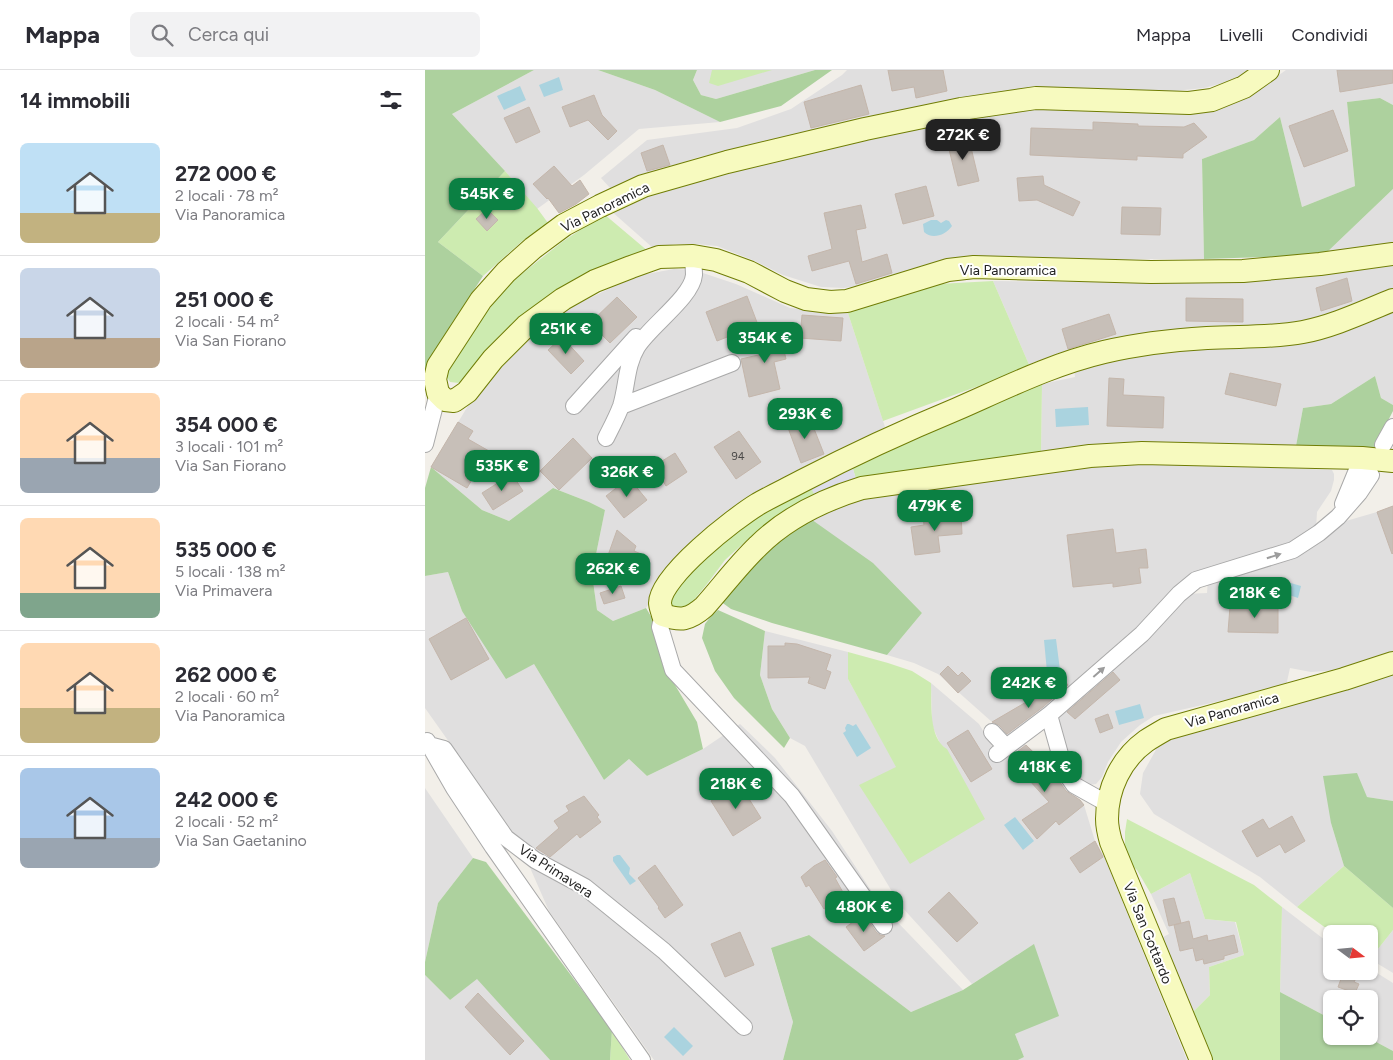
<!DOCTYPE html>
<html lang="it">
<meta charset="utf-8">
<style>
:root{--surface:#fff;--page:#f2f2f3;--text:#2b2b33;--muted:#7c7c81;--line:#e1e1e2;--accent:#0b8043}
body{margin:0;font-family:Figtree,sans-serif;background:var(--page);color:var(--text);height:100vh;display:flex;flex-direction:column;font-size:19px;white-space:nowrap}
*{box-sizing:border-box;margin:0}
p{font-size:16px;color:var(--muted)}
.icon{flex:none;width:28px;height:28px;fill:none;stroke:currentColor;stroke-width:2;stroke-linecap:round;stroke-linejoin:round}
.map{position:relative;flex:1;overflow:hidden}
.drawer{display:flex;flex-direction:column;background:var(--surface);width:425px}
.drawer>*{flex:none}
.needle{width:32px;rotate:106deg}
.buttons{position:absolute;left:898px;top:855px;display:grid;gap:10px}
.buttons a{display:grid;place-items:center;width:55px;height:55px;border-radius:8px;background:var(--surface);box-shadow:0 1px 4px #0004;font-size:25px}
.price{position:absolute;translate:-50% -42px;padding:0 11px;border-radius:10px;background:var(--accent);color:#fff;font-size:16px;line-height:32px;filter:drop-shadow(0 1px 2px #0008)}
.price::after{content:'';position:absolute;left:50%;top:30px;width:15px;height:11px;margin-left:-8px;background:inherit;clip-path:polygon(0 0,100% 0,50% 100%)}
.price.on{background:#222;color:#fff}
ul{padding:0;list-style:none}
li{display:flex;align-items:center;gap:15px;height:125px;padding:0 20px}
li+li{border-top:1px solid var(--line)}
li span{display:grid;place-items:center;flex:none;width:140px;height:100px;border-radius:8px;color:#555}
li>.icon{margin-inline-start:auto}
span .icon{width:60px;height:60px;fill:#fffc;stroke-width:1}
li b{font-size:21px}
h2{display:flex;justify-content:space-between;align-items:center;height:60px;padding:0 20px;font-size:21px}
header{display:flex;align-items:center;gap:30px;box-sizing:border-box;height:70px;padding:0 25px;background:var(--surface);border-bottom:1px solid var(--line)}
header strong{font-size:24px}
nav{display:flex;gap:28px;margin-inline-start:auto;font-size:18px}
.search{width:350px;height:45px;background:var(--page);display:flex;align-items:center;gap:12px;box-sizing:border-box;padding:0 18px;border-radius:8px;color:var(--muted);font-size:19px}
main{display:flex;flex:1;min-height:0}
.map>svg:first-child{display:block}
</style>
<header>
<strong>Mappa</strong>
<div class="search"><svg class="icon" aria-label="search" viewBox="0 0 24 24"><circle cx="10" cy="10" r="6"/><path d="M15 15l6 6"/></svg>Cerca qui</div>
<nav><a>Mappa</a><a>Livelli</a><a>Condividi</a></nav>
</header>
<main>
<section class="drawer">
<h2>14 immobili<svg class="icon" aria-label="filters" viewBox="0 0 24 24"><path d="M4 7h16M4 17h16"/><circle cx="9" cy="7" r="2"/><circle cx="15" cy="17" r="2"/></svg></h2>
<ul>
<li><span style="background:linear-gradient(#bfe0f5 70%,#c2b280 0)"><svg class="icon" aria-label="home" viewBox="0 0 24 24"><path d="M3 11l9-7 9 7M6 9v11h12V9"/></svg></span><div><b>272 000 €</b><p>2 locali · 78 m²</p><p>Via Panoramica</p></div></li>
<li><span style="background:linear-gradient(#c9d6e8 70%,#b9a48a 0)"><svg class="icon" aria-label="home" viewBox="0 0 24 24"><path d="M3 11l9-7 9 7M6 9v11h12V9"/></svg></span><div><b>251 000 €</b><p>2 locali · 54 m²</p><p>Via San Fiorano</p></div></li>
<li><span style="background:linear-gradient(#ffd9b3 65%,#9aa5b1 0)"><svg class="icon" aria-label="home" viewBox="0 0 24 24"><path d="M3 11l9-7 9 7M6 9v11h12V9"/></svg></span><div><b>354 000 €</b><p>3 locali · 101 m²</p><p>Via San Fiorano</p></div></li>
<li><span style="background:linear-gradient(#ffd9b3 75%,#7fa58c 0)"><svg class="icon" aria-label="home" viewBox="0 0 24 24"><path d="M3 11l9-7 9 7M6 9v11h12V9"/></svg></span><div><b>535 000 €</b><p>5 locali · 138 m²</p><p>Via Primavera</p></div></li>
<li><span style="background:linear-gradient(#ffd9b3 65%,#c2b280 0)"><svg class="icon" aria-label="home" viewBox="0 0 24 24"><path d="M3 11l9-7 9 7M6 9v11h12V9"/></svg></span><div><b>262 000 €</b><p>2 locali · 60 m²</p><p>Via Panoramica</p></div></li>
<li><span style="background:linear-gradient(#a9c7e8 70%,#9aa5b1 0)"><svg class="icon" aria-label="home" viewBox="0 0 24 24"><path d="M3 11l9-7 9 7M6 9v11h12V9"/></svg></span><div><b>242 000 €</b><p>2 locali · 52 m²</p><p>Via San Gaetanino</p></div></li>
</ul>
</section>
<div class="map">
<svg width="968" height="990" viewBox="0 0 968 990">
<rect width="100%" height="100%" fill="#f2efe9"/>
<path fill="#e0dfdf" d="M 109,0 L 173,0 L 230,20 L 295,52 L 214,59 L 159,105 L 112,139 L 80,101 L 27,44 Z
M 272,0 L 390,0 L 291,29 L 276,25 L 268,10 Z
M 422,0 L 827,0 L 813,9 L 779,18 L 739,22 L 497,37 L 274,87 L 216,106 L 186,119 L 176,108 L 222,70 L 312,58 L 366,39 L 417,5 Z
M 861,0 L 968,0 L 968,35 L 955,28 L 922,32 L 930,116 L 877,137 L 855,47 L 829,70 L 777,89 L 779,189 L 532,189 L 438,215 L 419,218 L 396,217 L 358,205 L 330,191 L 292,176 L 271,174 L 251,174 L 228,178 L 185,140 L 237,119 L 348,91 L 501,57 L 605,39 L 751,43 L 843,13 Z
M 968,119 L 968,174 L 899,185 Z
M 968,195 L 968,219 L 942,228 L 907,244 L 860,256 L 721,263 L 677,271 L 647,279 L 605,297 L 568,211 L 753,213 Z
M 249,199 L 269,200 L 311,214 L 365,238 L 395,241 L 422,240 L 460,357 L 333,426 L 230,522 L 221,538 L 188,551 L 172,540 L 167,504 L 180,440 L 164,432 L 128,418 L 84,451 L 57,440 L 6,397 L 55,316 L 80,285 L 146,237 L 211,206 Z
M 968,238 L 968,335 L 956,328 L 950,306 L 906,334 L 878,338 L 871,376 L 616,383 L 617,314 L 650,307 L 649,299 L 684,289 Z
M 744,393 L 907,400 L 909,404 L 909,410 L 906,421 L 892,442 L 891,459 L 868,473 L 771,503 L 723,549 L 586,668 L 578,665 L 567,652 L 513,604 L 489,593 L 462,585 L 497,543 L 383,447 L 452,423 L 673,396 Z
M 968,436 L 968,582 L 914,600 L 886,602 L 865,598 L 861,616 L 729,646 L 715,655 L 696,672 L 683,692 L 677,707 L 671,714 L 658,716 L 651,711 L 630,647 L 760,524 L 782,523 L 783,509 L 881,482 L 898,469 L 914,453 L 952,442 Z
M 23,502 L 37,541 L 109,594 L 179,710 L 204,689 L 222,706 L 278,679 L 315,654 L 350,688 L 407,761 L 455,834 L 538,920 L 486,942 L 383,865 L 346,879 L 368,952 L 358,990 L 229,990 L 124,841 L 92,768 L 0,638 L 0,506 Z
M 340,561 L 423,582 L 423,609 L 472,697 L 434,714 L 516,676 L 507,655 L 506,613 L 554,654 L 575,689 L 596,671 L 630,702 L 659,735 L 670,771 L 679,786 L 762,990 L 593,990 L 599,987 L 590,964 L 608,875 L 547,914 L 475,835 L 380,676 L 365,668 L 347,639 L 335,605 Z
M 968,604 L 968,731 L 942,727 L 906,753 L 919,796 L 872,837 L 835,807 L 729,744 L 715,724 L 718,703 L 737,669 Z
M 0,718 L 48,788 L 13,833 L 0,892 Z
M 765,803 L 780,849 L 810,852 L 819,885 L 784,897 L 785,925 L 766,944 L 734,869 L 744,864 L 726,824 Z
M 857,837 L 896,867 L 906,874 L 906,901 L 944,901 L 944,898 L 968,913 L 968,981 L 940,966 L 944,966 L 944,929 L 906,929 L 906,949 L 855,922 Z
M 968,860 L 968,903 L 945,889 Z
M 0,905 L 25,930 L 52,908 L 125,990 L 0,990 Z"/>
<path fill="#cdebb0" d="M 287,0 L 347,0 L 293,16 L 284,13 Z
M 80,101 L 112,138 L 123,153 L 96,172 L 58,206 L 13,172 Z
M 179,144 L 224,182 L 92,250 L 75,265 L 34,313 L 25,312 L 21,306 L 22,299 L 58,247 L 84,214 L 137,172 Z
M 568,211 L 605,297 L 458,351 L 422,240 L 513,214 Z
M 617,314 L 616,383 L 431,409 L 428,399 L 423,401 L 422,397 Z
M 389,412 L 390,426 L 359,441 L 322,470 L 300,490 L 282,514 L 259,542 L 245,536 L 245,526 L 255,511 L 319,454 Z
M 423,582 L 463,593 L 487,601 L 506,613 C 507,632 503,668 522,679 L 560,749 L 485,794 L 434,715 L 471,697 L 423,609 Z
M 702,749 L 829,815 L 857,837 L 855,922 L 855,990 L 785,990 L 766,944 L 785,925 L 784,897 L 819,885 L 811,852 L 780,849 L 765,803 L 726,824 L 712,800 L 706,795 L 700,780 L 700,762 Z
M 919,796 L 968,838 L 968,860 L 945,889 L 944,888 L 944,864 L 909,864 L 872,837 Z
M 187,960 L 205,990 L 185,990 Z"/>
<path fill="#add19e" d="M 0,0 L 109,0 L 27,44 L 80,101 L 13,172 L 58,206 L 13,275 L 0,307 Z
M 173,0 L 272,0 L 268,10 L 276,25 L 291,29 L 390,0 L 407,0 L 356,36 L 295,52 L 230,20 Z
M 955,28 L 968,35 L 968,119 L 899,185 L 779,189 L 777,89 L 829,70 L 855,47 L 877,137 L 930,116 L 922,32 Z
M 950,306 L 956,328 L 968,335 L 968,341 L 949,378 L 871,376 L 878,338 L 906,334 Z
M 6,397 L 57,440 L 84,451 L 128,418 L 164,432 L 180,440 L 167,504 L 172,540 L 188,551 L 221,538 L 227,548 L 235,576 L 250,615 L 272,652 L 278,679 L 222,706 L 204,689 L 179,710 L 109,594 L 81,609 L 37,541 L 23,502 L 0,506 L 0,418 Z
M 383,447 L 448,493 L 497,543 L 462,585 L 347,553 L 306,539 L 295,531 L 346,475 Z
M 293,540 L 340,561 L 335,605 L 347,639 L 365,668 L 359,678 L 309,628 L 290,601 L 277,568 L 280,554 L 286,546 Z
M 932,703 L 942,727 L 968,731 L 968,838 L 919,796 L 906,753 L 898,706 Z
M 48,788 L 61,792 L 187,960 L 185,990 L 125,990 L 52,909 L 25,930 L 0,905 L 0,892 L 13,833 Z
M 384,865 L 486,942 L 538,920 L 609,874 L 634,946 L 590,964 L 599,987 L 593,990 L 358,990 L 368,952 L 346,878 Z
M 855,922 L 906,949 L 906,966 L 940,966 L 968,981 L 968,990 L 855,990 Z"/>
<path fill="#dddde8" d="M 422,397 L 424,400 L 428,399 L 431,409 L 390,426 L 386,418 Z"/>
<path fill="#aad3df" d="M 134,7 L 138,20 L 119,27 L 114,15 Z
M 95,16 L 101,30 L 79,40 L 72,26 Z
M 506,150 L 512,150 L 516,153 L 521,150 L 524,151 L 527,156 C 521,165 507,170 499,162 L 498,154 Z
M 663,337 L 664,355 L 631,357 L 630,339 Z
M 849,508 L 876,516 L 873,528 L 846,519 Z
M 631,569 L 635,600 L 622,602 L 619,570 Z
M 715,634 L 719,648 L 694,655 L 690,641 Z
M 422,654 L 424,654 L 428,656 L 431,654 L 446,678 L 432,687 L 418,663 L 421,661 L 420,658 Z
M 590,747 L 609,771 L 598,780 L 579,755 Z
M 192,785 L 195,785 L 205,798 L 204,804 L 211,811 L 205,815 L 188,791 L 188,787 Z
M 249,957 L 268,976 L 258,986 L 239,967 Z"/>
<path fill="#c7bfb8" stroke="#c4b6ab" d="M 463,0 L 518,0 L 522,21 L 491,28 L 489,17 L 467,21 Z
M 912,0 L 968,0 L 968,13 L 915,22 Z
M 436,15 L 444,44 L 386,58 L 379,32 Z
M 169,25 L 177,45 L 192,61 L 183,70 L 163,50 L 145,57 L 137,37 Z
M 104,37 L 115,62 L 91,73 L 79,48 Z
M 908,40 L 923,81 L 879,97 L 864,56 Z
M 668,52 L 713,54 L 713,56 L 759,57 L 769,53 L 782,67 L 758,84 L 758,88 L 712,86 L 712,90 L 605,85 L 606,58 L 668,60 Z
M 543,65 L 554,111 L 533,116 L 522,71 Z
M 238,75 L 245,95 L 222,101 L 216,83 Z
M 129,96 L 147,116 L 155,110 L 164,124 L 151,134 L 134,143 L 123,128 L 122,129 L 108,114 Z
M 618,106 L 619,115 L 655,132 L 648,146 L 612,130 L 594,131 L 592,108 Z
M 501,116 L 509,146 L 478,154 L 470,124 Z
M 436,135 L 441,158 L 431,160 L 437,192 L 462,184 L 467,203 L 431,214 L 424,191 L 387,201 L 383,186 L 407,179 L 399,143 Z
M 697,137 L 736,138 L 735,165 L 696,164 Z
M 62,139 L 73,150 L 62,161 L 51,149 Z
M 922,208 L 927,231 L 896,241 L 891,218 Z
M 322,226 L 333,255 L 292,271 L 281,242 Z
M 192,227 L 212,247 L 185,273 L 165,253 Z
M 761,228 L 818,229 L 818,252 L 761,251 Z
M 684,244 L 691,264 L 643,279 L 637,259 Z
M 377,245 L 418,248 L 416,271 L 375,268 Z
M 353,255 L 361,289 L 349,292 L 355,319 L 324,327 L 316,289 L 342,283 L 336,259 Z
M 137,267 L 159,291 L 146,304 L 123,280 Z
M 805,303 L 856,314 L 851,336 L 800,324 Z
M 684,308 L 699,309 L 698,325 L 739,327 L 738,358 L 682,356 Z
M 384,346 L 399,384 L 376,393 L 362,355 Z
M 33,352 L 48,361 L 43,369 L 64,381 L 42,418 L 6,397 Z
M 314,361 L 336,392 L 311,409 L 289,377 Z
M 148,368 L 167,388 L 134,420 L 115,401 Z
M 250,383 L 262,402 L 241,416 L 229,396 Z
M 87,404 L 98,421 L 68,440 L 57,423 Z
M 204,408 L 222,430 L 199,448 L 181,426 Z
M 968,436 L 968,483 L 967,484 L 952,442 Z
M 536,444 L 537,464 L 513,466 L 515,482 L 490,485 L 486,457 L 499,455 L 498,447 Z
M 688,459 L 691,483 L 721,479 L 723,498 L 714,498 L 716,513 L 688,517 L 688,513 L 648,517 L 642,465 Z
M 192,460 L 211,476 L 209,481 L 221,486 L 218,503 L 181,491 Z
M 196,516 L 200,528 L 179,534 L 175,523 Z
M 835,531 L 853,531 L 853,563 L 803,562 L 805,537 L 835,537 Z
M 41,548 L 64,589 L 26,610 L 4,569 Z
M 360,573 L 372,574 L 406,585 L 401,600 L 406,602 L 400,619 L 383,613 L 385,607 L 343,608 L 343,576 L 360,576 Z
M 523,596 L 533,606 L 537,602 L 546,611 L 533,623 L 515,604 Z
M 688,602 L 695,610 L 650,649 L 642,642 Z
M 639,610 L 643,615 L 618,637 L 582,664 L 574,655 L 567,652 Z
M 683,644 L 688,658 L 675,663 L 670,649 Z
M 543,660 L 567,699 L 546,712 L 522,673 Z
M 601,675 L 629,702 L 632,708 L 641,721 L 655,730 L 659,735 L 634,755 L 631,751 L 612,769 L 597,750 L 624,732 L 584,688 Z
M 314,713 L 336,748 L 308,766 L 286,731 Z
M 159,726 L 174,745 L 172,747 L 176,752 L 155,768 L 152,764 L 125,787 L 111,778 L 134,758 L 129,751 L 144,741 L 141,736 Z
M 867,746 L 880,771 L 860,783 L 855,774 L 832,787 L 817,761 L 838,749 L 844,759 Z
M 670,771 L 678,787 L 655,803 L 645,788 Z
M 400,790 L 412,807 L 410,808 L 420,826 L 399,839 L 384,815 L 381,817 L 376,807 L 389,796 Z
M 230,795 L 258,835 L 240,848 L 233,838 L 234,837 L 213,808 Z
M 524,822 L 553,853 L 532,872 L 503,842 Z
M 749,828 L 756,853 L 744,856 L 738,830 Z
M 439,844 L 451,862 L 455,865 L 460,866 L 439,881 L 421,857 Z
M 764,851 L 768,869 L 782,865 L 783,871 L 809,865 L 813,882 L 799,886 L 799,889 L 779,894 L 778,889 L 771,891 L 768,878 L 755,881 L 749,855 Z
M 315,862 L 329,895 L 300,907 L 286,874 Z
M 919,901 L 935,901 L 929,912 L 934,914 L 930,923 L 913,917 Z
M 53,923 L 99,971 L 85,985 L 40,937 Z"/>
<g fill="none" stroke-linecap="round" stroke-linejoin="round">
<g stroke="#a9a9a9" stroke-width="18">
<path id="street" d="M 149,336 L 211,267
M 196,336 L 307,293
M 181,368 C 186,358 192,347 196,336 C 202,317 201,295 212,277 C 225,256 267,227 269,205 C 269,199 268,192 268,186
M 0,374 L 13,323
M 958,375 L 968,357
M 918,434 L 937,388
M 238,545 L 235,557 L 248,600 L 367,726 L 459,856
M 624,645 L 640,702 L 649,715 L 683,734
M 567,662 L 581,677
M 2,671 L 29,718 L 68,777 L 217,990
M 4,675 L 19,679 L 81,768 L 110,790 L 160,817 L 239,881 L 319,957
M 572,684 L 624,645 L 717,564 L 754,524 L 771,510 L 868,480 L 894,463 L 913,447 L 934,423 L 946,405"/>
</g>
<g stroke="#707d05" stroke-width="24">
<path id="secondary" d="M 843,0 L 819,17 L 787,30 L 764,33 L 611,28 L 536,39 L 440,59 L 302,92 L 218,116 L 175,136 L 139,155 L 108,178 L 81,202 L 56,230 L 13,296 L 10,309 L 13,323 L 20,330 L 29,331 L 42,322 L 68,289 L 101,256 L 138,229 L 170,211 L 206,197 L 234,187 L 268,186 L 291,190 L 324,202 L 360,221 L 381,229 L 405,232 L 422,231 L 523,200 L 549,197 L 726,202 L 818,201 L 895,194 L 968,184
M 968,230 C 938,242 909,256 878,262 C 846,268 814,266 782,268 C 748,270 713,274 679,282 C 628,294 580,318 532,339 C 479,361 427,385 377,411 C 362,419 347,426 333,434 C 310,448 235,506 235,533 C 235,536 237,541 238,545 C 256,551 264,550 279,537 C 297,517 313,495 333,476 C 362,447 398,430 437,418 L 665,386 L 717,383 L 937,388 L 968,391
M 776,990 L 686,772 C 684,765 682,757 682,749 C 682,719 696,689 721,671 C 727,667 734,663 741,659 L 919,609 L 968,593"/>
</g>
<use href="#street" stroke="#fff" stroke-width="16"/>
<use href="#secondary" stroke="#f7fabf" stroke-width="22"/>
</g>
<defs><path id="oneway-solid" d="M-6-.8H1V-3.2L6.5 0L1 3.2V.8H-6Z" transform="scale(1.25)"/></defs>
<g fill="#9c9c9c">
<use href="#oneway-solid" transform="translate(849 486) rotate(-17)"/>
<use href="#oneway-solid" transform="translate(674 602) rotate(-41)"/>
</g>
<g text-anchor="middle" stroke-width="4" stroke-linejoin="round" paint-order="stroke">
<g font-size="11" fill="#4b4948">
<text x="313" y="390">94</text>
</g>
<g font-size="14" fill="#222" stroke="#fff">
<text transform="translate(180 137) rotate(-26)" y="5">Via Panoramica</text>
<text x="583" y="205">Via Panoramica</text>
<text transform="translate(807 640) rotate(-16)" y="5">Via Panoramica</text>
<text transform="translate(131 801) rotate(33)" y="5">Via Primavera</text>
<text transform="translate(723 863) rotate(68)" y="5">Via San Gottardo</text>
</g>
</g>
</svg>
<div class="buttons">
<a><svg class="needle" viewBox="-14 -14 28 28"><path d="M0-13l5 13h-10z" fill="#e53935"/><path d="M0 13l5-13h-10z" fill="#7c7c81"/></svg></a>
<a><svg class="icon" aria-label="locate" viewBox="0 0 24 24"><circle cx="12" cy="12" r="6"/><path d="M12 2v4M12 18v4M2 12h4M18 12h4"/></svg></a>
</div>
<b class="price on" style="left:538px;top:91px">272K €</b>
<b class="price" style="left:62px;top:150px">545K €</b>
<b class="price" style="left:141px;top:285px">251K €</b>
<b class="price" style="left:340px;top:294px">354K €</b>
<b class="price" style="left:380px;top:370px">293K €</b>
<b class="price" style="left:77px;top:422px">535K €</b>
<b class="price" style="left:202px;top:428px">326K €</b>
<b class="price" style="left:510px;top:462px">479K €</b>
<b class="price" style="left:188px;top:525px">262K €</b>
<b class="price" style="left:830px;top:549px">218K €</b>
<b class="price" style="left:604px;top:639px">242K €</b>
<b class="price" style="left:620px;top:723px">418K €</b>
<b class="price" style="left:311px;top:740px">218K €</b>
<b class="price" style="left:439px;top:863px">480K €</b>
</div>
</main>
